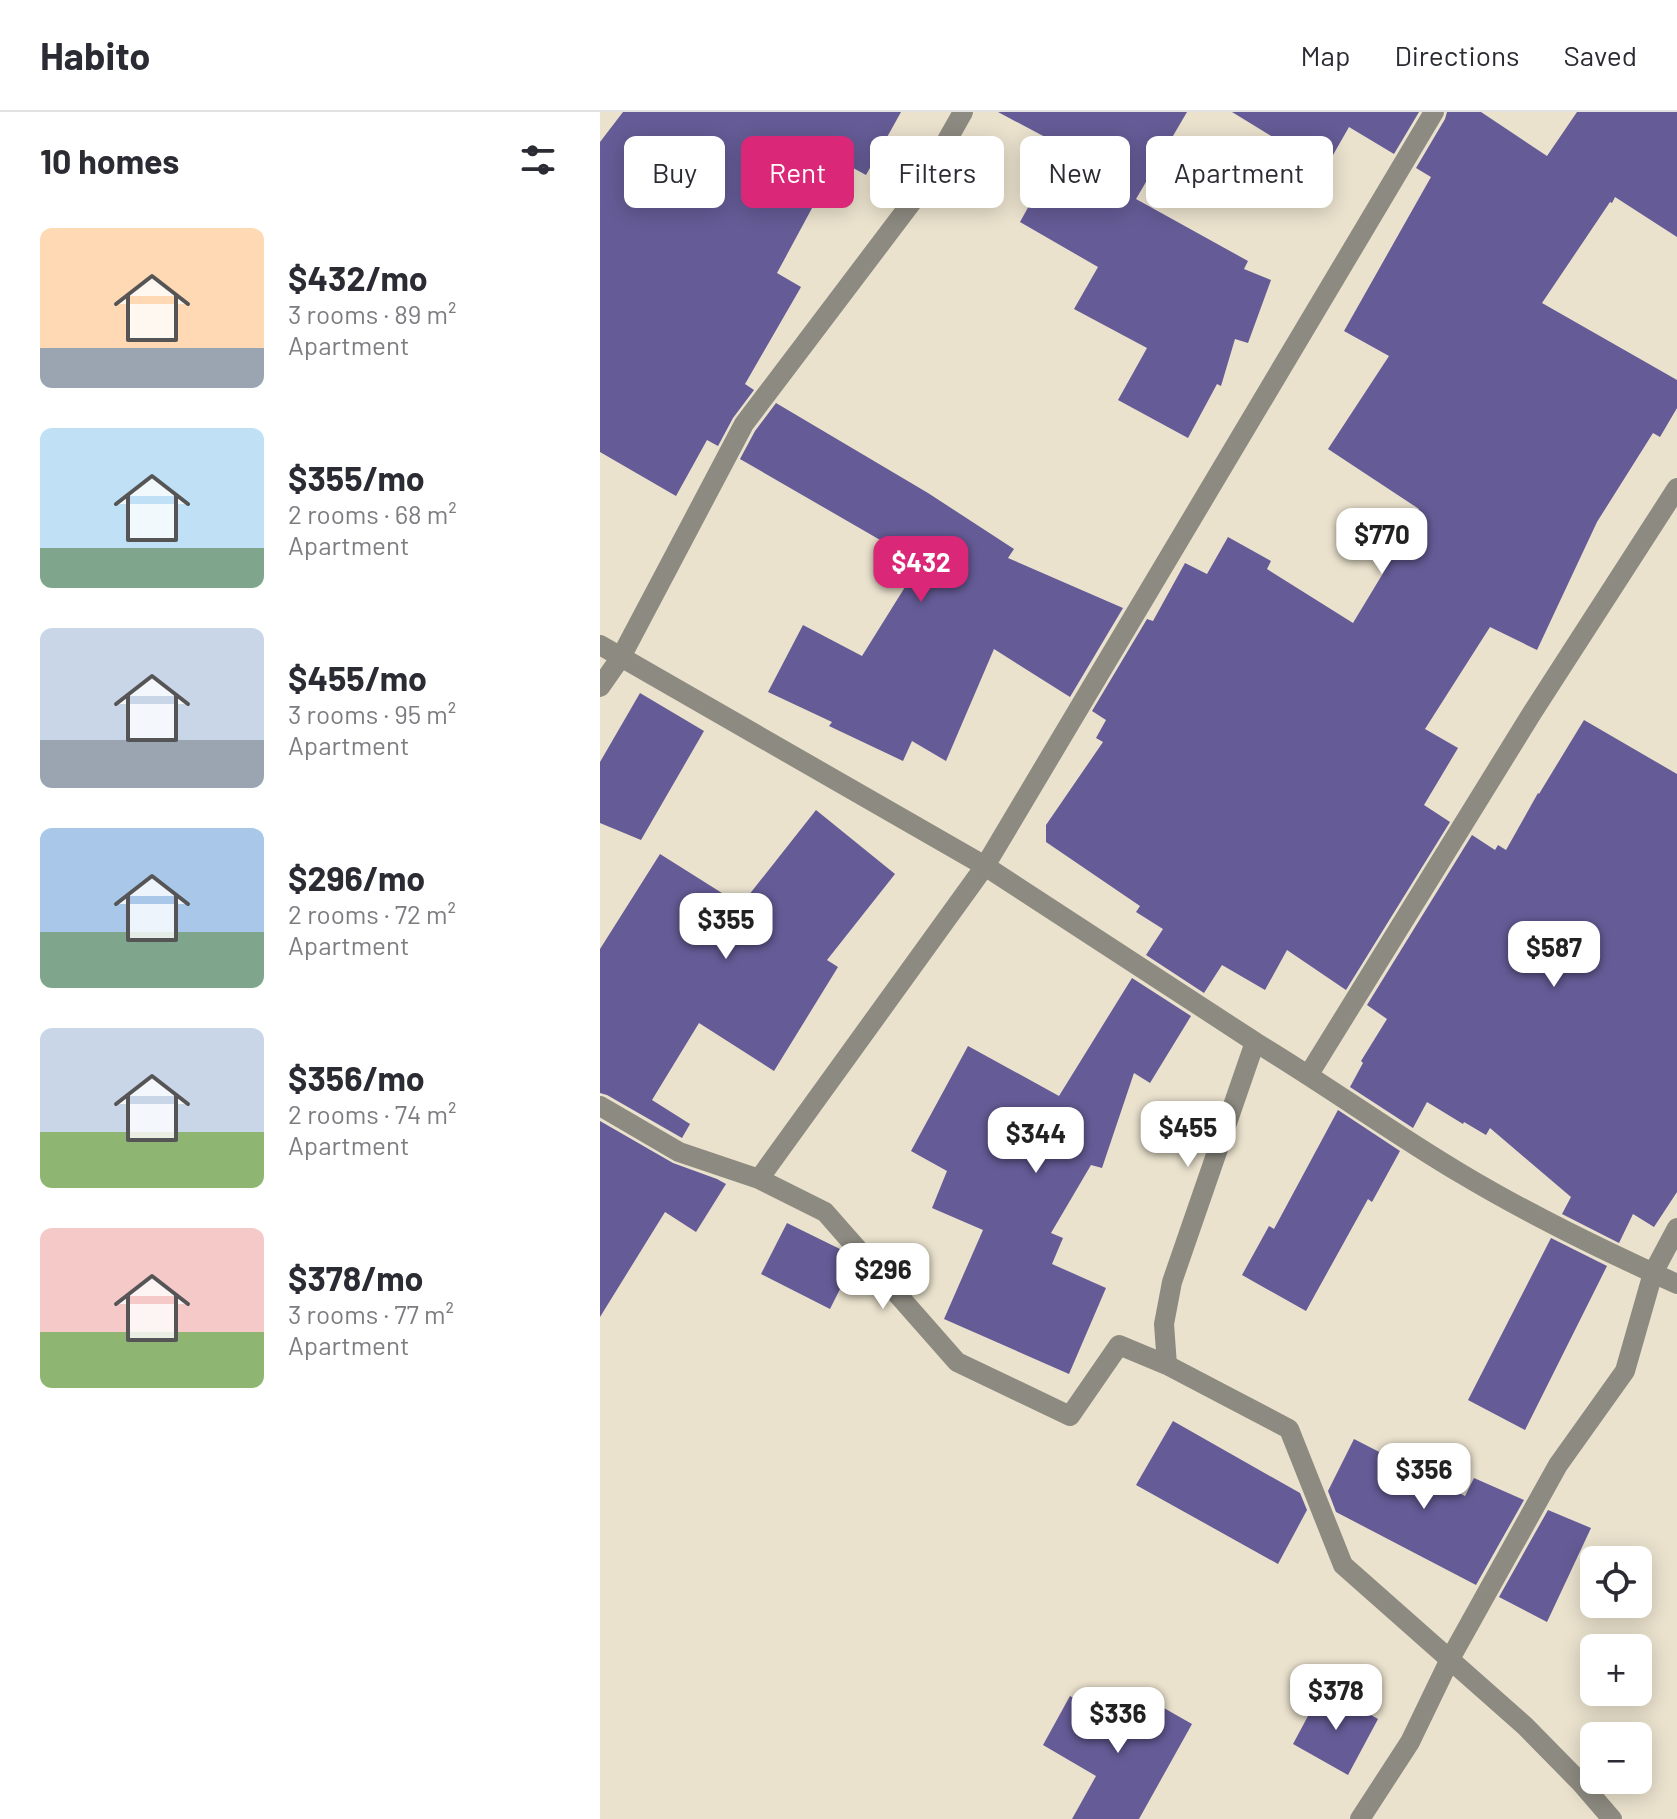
<!DOCTYPE html>
<meta charset="utf-8">
<style>
:root{--surface:#fff;--page:#f2f2f3;--text:#2b2b33;--muted:#7c7c81;--line:#e1e1e2;--accent:#db2777}
body{margin:0;font-family:Barlow,sans-serif;background:var(--page);color:var(--text);height:100vh;display:flex;flex-direction:column;font-size:30px;white-space:nowrap}
*{box-sizing:border-box;margin:0}
p{font-size:26px;color:var(--muted)}
.icon{flex:none;width:44px;height:44px;fill:none;stroke:currentColor;stroke-width:2;stroke-linecap:round;stroke-linejoin:round}
.map{position:relative;flex:1;overflow:hidden}
.drawer{display:flex;flex-direction:column;background:var(--surface);width:600px}
.drawer>*{flex:none}
.guide{position:absolute;left:24px;top:24px;width:760px;height:72px;display:flex;gap:16px}
.fabs{position:absolute;left:980px;top:1434px;display:grid;gap:16px}
.fabs a{display:grid;place-items:center;width:72px;height:72px;border-radius:12px;background:var(--surface);box-shadow:0 4px 20px #0003;font-size:40px}
.price{position:absolute;translate:-50% -68px;padding:0 18px;border-radius:16px;background:#fff;color:#222;font-size:26px;line-height:52px;filter:drop-shadow(0 2px 4px #0008)}
.price::after{content:'';position:absolute;left:50%;top:48px;width:24px;height:18px;margin-left:-12px;background:inherit;clip-path:polygon(0 0,100% 0,50% 100%)}
.price.selected{background:var(--accent);color:#fff}
ul{padding:0;list-style:none}
li{display:flex;align-items:center;gap:24px;height:200px;padding:0 40px}
li span{display:grid;place-items:center;flex:none;width:224px;height:160px;border-radius:12px;color:#555}
li>.icon{margin-inline-start:auto}
span .icon{width:96px;height:96px;fill:#fffc;stroke-width:1}
li b{font-size:34px}
h2{display:flex;justify-content:space-between;align-items:center;height:96px;padding:0 40px;font-size:34px}
.tag{padding:0 28px;border-radius:12px;background:var(--surface);box-shadow:0 4px 20px #0003;font-size:28px;line-height:72px}
.tag.selected{background:var(--accent);color:#fff}
header{display:flex;align-items:center;gap:48px;box-sizing:border-box;height:112px;padding:0 40px;background:var(--surface);border-bottom:2px solid var(--line)}
header strong{font-size:38px}
nav{display:flex;gap:44px;margin-inline-start:auto;font-size:28px}
main{display:flex;flex:1;min-height:0}
.map>svg:first-child{display:block}
</style>
<header>
<strong>Habito</strong>
<nav><a>Map</a><a>Directions</a><a>Saved</a></nav>
</header>
<main>
<section class="drawer">
<h2>10 homes<svg class="icon" aria-label="filters" viewBox="0 0 24 24"><path d="M4 7h16M4 17h16"/><circle cx="9" cy="7" r="2"/><circle cx="15" cy="17" r="2"/></svg></h2>
<ul>
<li><span style="background:linear-gradient(#ffd9b3 75%,#9aa5b1 0)"><svg class="icon" aria-label="home" viewBox="0 0 24 24"><path d="M3 11l9-7 9 7M6 9v11h12V9"/></svg></span><div><b>$432/mo</b><p>3 rooms · 89 m²</p><p>Apartment</p></div></li>
<li><span style="background:linear-gradient(#bfe0f5 75%,#7fa58c 0)"><svg class="icon" aria-label="home" viewBox="0 0 24 24"><path d="M3 11l9-7 9 7M6 9v11h12V9"/></svg></span><div><b>$355/mo</b><p>2 rooms · 68 m²</p><p>Apartment</p></div></li>
<li><span style="background:linear-gradient(#c9d6e8 70%,#9aa5b1 0)"><svg class="icon" aria-label="home" viewBox="0 0 24 24"><path d="M3 11l9-7 9 7M6 9v11h12V9"/></svg></span><div><b>$455/mo</b><p>3 rooms · 95 m²</p><p>Apartment</p></div></li>
<li><span style="background:linear-gradient(#a9c7e8 65%,#7fa58c 0)"><svg class="icon" aria-label="home" viewBox="0 0 24 24"><path d="M3 11l9-7 9 7M6 9v11h12V9"/></svg></span><div><b>$296/mo</b><p>2 rooms · 72 m²</p><p>Apartment</p></div></li>
<li><span style="background:linear-gradient(#c9d6e8 65%,#8fb573 0)"><svg class="icon" aria-label="home" viewBox="0 0 24 24"><path d="M3 11l9-7 9 7M6 9v11h12V9"/></svg></span><div><b>$356/mo</b><p>2 rooms · 74 m²</p><p>Apartment</p></div></li>
<li><span style="background:linear-gradient(#f6c9c9 65%,#8fb573 0)"><svg class="icon" aria-label="home" viewBox="0 0 24 24"><path d="M3 11l9-7 9 7M6 9v11h12V9"/></svg></span><div><b>$378/mo</b><p>3 rooms · 77 m²</p><p>Apartment</p></div></li>
</ul>
</section>
<div class="map">
<svg width="1077" height="1707" viewBox="0 0 1077 1707">
<rect width="100%" height="100%" fill="#eae2cd"/>
<path fill="#655b96" d="M 23,0 L 301,0 L 266,63 L 244,51 L 222,87 L 218,85 L 177,161 L 201,175 L 145,272 L 154,278 L 133,306 L 118,334 L 107,328 L 76,384 L 0,340 L 0,30 Z
M 398,0 L 587,0 L 536,87 L 648,149 L 644,157 L 671,168 L 648,231 L 635,227 L 621,274 L 617,272 L 588,326 L 518,288 L 547,236 L 474,197 L 498,155 L 420,110 L 462,34 Z
M 632,0 L 819,0 L 794,42 L 749,15 L 725,57 Z
M 847,0 L 881,0 L 947,44 L 977,0 L 1077,0 L 1077,125 L 1015,85 L 1012,91 L 1010,90 L 942,191 L 1077,268 L 1077,296 L 1060,325 L 1053,321 L 997,410 L 937,538 L 890,515 L 825,617 L 858,636 L 824,693 L 850,710 L 746,878 L 687,838 L 665,878 L 622,853 L 604,881 L 546,843 L 563,817 L 536,800 L 540,794 L 446,730 L 446,713 L 503,630 L 496,626 L 506,608 L 492,599 L 547,507 L 553,509 L 585,451 L 607,462 L 628,425 L 671,449 L 667,457 L 753,511 L 788,453 L 819,397 L 728,337 L 789,244 L 744,219 L 831,65 L 816,56 L 845,7 Z
M 176,291 L 328,381 L 414,437 L 408,446 L 523,496 L 470,585 L 394,537 L 346,649 L 312,629 L 303,649 L 229,614 L 232,610 L 168,580 L 203,513 L 262,544 L 320,451 L 140,347 L 155,319 Z
M 40,581 L 104,619 L 41,728 L 0,711 L 0,650 Z
M 984,608 L 1077,662 L 1077,1080 L 1054,1115 L 1033,1102 L 1019,1131 L 962,1102 L 971,1085 L 890,1016 L 886,1023 L 864,1010 L 863,1012 L 827,990 L 813,1016 L 750,975 L 763,951 L 761,949 L 787,907 L 767,893 L 872,723 L 895,738 L 898,733 L 906,738 L 938,681 L 939,682 Z
M 216,698 L 295,762 L 227,848 L 238,855 L 174,959 L 99,911 L 52,988 L 90,1012 L 82,1026 L 7,983 L 0,981 L 0,837 L 60,742 L 141,793 Z
M 532,866 L 591,904 L 550,971 L 534,961 L 502,1056 L 491,1053 L 451,1121 L 463,1126 L 452,1152 L 506,1176 L 469,1262 L 344,1207 L 383,1118 L 332,1096 L 347,1059 L 311,1039 L 368,934 L 459,984 Z
M 738,998 L 800,1039 L 772,1090 L 768,1087 L 706,1199 L 642,1163 L 669,1114 L 674,1117 Z
M 0,1009 L 73,1051 L 117,1067 L 126,1072 L 96,1120 L 65,1100 L 0,1205 Z
M 187,1111 L 242,1138 L 253,1151 L 230,1197 L 161,1162 Z
M 951,1126 L 1007,1154 L 925,1318 L 868,1288 Z
M 573,1309 L 700,1381 L 707,1398 L 678,1452 L 536,1373 Z
M 754,1327 L 865,1384 L 874,1366 L 924,1388 L 876,1473 L 736,1400 L 728,1379 Z
M 948,1398 L 991,1416 L 947,1510 L 899,1485 Z
M 723,1576 L 778,1607 L 748,1663 L 693,1632 Z
M 541,1583 L 592,1612 L 539,1707 L 472,1707 L 496,1664 L 443,1633 L 470,1584 L 524,1614 Z"/>
<g fill="none" stroke-linecap="round" stroke-linejoin="round">
<path stroke="#8d8a81" stroke-width="20" d="M 0,533 L 385,754 L 655,930 L 572,1170 L 564,1212 L 567,1253 L 689,1317 L 743,1453 L 925,1614 L 981,1671 L 1012,1707
M 0,575 L 21,545 L 144,312 L 312,90 L 363,0
M 655,930 C 725,972 791,1020 860,1061 C 930,1103 1003,1138 1077,1172
M 709,962 L 932,601 L 1077,376
M 0,994 L 79,1040 L 159,1067 L 225,1100 L 357,1250 L 470,1304 L 519,1233 L 567,1253
M 159,1067 L 385,754 L 834,0
M 760,1707 L 810,1630 L 850,1547 L 958,1353 L 1025,1259 L 1053,1161 L 1077,1116"/>
</g>
</svg>
<div class="fabs">
<a><svg class="icon" aria-label="locate" viewBox="0 0 24 24"><circle cx="12" cy="12" r="6"/><path d="M12 2v4M12 18v4M2 12h4M18 12h4"/></svg></a>
<a>+</a>
<a>−</a>
</div>
<b class="price" style="left:782px;top:464px">$770</b>
<b class="price selected" style="left:321px;top:492px">$432</b>
<b class="price" style="left:126px;top:849px">$355</b>
<b class="price" style="left:954px;top:877px">$587</b>
<b class="price" style="left:588px;top:1057px">$455</b>
<b class="price" style="left:436px;top:1063px">$344</b>
<b class="price" style="left:283px;top:1199px">$296</b>
<b class="price" style="left:824px;top:1399px">$356</b>
<b class="price" style="left:736px;top:1620px">$378</b>
<b class="price" style="left:518px;top:1643px">$336</b>
<div class="guide">
<a class="tag">Buy</a>
<a class="tag selected">Rent</a>
<a class="tag">Filters</a>
<a class="tag">New</a>
<a class="tag">Apartment</a>
</div>
</div>
</main>
